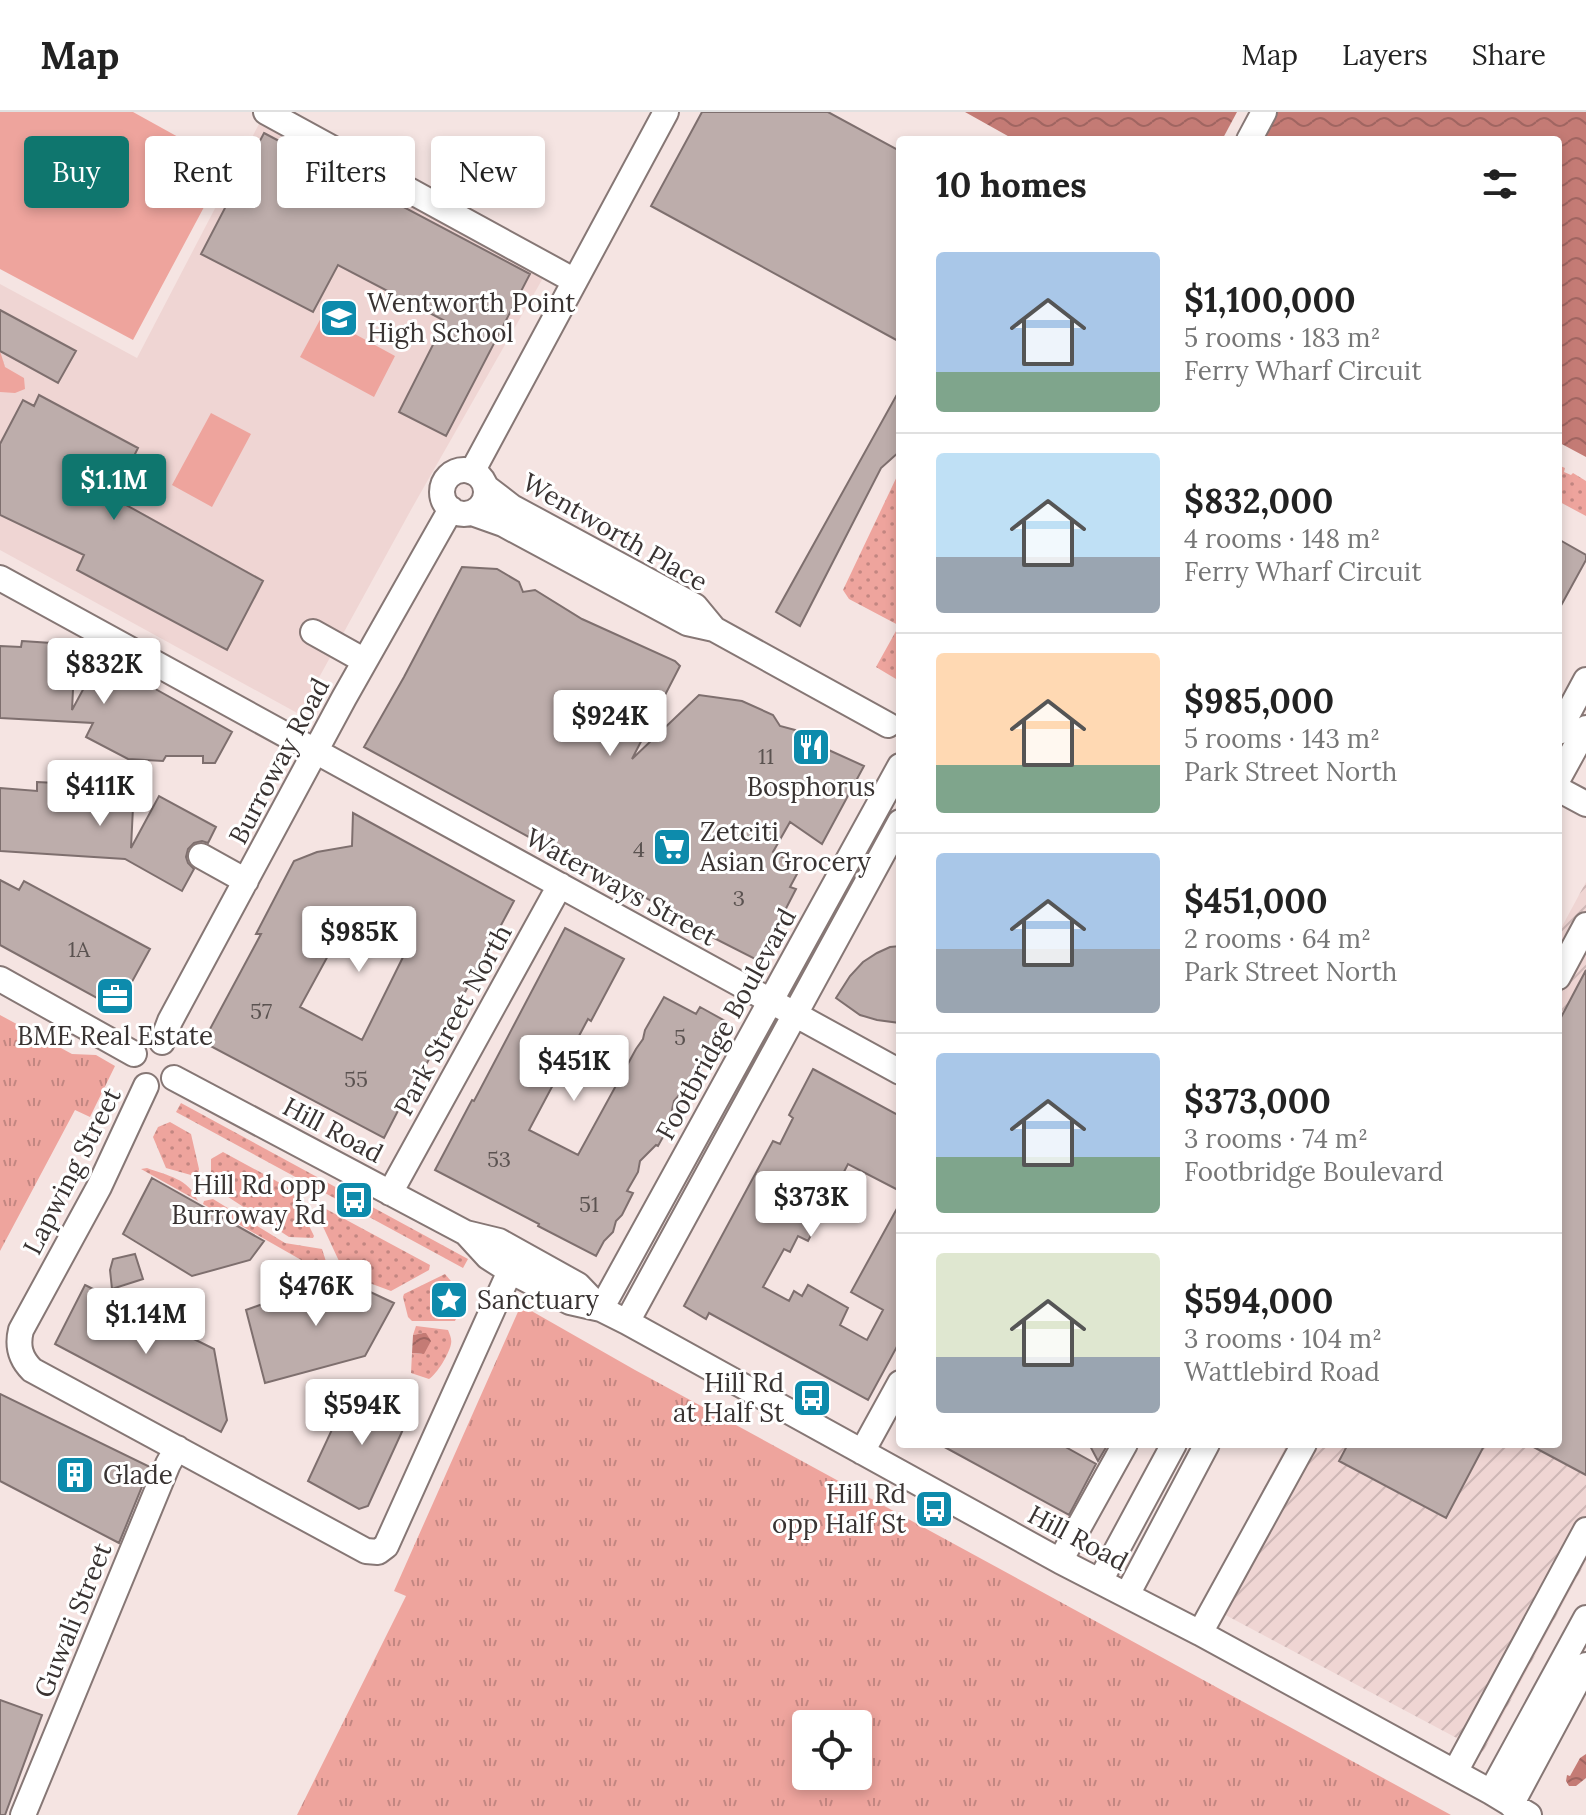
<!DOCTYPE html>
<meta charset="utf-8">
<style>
:root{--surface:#fff;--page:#f2f2f2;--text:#222;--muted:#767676;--line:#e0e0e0;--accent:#0f766e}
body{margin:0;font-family:Lora,serif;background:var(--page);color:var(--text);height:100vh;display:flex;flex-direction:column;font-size:30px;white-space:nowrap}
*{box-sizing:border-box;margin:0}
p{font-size:26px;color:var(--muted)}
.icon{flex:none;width:44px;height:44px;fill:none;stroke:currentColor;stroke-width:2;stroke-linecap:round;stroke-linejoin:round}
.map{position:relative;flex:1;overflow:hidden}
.drawer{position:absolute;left:896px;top:24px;width:666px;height:1312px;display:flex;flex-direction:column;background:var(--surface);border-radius:8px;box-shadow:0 4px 12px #0003}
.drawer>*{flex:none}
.top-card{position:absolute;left:24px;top:24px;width:752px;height:72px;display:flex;gap:16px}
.buttons{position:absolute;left:792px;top:1598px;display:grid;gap:16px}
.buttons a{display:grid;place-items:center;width:80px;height:80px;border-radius:8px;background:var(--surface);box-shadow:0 4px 12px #0003;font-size:40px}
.price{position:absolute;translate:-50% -68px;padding:0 18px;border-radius:8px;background:#fff;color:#222;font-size:26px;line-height:52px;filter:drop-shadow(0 2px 4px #0008)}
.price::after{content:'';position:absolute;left:50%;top:48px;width:24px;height:18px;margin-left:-12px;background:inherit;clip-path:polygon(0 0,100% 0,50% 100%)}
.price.active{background:var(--accent);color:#fff}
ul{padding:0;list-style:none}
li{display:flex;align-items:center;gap:24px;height:200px;padding:0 40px}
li+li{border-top:2px solid var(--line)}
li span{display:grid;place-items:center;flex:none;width:224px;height:160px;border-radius:8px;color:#555}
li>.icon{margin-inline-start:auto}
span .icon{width:96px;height:96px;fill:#fffc;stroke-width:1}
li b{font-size:34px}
h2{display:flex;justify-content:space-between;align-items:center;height:96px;padding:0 40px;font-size:34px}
.pill{padding:0 28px;border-radius:8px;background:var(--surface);box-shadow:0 4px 12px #0003;font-size:28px;line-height:72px}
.pill.active{background:var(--accent);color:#fff}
header{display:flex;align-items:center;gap:48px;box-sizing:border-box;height:112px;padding:0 40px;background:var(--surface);border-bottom:2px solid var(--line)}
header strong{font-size:38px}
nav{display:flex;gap:44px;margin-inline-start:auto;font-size:28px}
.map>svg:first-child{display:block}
</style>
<header>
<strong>Map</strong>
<nav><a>Map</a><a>Layers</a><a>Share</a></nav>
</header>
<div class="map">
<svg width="1586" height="1703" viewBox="0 0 1586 1703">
<defs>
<pattern id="industrial-furrows" width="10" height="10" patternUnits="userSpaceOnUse" patternTransform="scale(2)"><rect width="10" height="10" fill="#efd5d3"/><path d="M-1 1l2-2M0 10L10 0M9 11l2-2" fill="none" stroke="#ceb7b6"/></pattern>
<pattern id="grass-dots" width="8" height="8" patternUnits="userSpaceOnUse" patternTransform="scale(2)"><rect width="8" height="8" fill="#eea49d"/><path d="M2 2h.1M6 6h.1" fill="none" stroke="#c28681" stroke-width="1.8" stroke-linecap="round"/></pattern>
<pattern id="park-tufts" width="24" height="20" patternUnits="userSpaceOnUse" patternTransform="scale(2)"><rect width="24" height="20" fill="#eea49d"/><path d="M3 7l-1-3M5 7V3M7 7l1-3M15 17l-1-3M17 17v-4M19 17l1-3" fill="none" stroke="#c28681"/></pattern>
<pattern id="water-waves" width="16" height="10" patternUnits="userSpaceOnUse" patternTransform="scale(2)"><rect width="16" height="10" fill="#c47b75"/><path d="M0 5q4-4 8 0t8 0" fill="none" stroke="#a06561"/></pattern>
</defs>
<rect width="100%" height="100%" fill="#f5e4e2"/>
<path fill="#efd5d3" d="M 259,12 L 543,166 L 412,396 L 299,602 L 0,438 L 0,172 L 137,246 Z"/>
<path fill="url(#industrial-furrows)" d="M 1586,770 L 1586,1449 L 1483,1640 L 1203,1491 L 1287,1332 L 1558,1332 L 1558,822 Z"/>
<path fill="url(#grass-dots)" d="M 1558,353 L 1565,356 L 1564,360 L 1571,363 L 1573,361 L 1586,369 L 1586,404 L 1558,389 Z
M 900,358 L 900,514 L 849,487 L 843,478 Z
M 896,519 C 901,533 904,553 896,567 L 876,555 Z
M 181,991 L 468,1147 L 463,1156 L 176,1000 Z
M 170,1010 L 191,1022 L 199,1057 L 198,1065 L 166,1056 L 153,1025 L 158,1015 Z
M 223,1040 L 291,1077 L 314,1124 L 313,1126 L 289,1125 L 213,1075 L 211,1072 L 211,1047 Z
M 147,1056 C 168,1064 188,1066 198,1089 L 141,1057 Z
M 213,1087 L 285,1131 L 322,1137 L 331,1165 L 203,1092 L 204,1089 Z
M 326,1097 L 430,1153 L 429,1158 L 391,1179 L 345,1162 L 319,1106 Z
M 445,1162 C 463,1184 469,1181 455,1209 L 412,1209 L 408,1205 L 403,1185 L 404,1182 Z
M 416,1214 L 448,1218 C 450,1223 452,1227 451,1232 C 449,1242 437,1262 429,1267 L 411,1261 L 412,1241 L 422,1242 L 423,1221 L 413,1223 Z"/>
<path fill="url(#park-tufts)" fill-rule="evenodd" d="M 0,239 L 5,255 L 24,266 L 25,277 L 15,281 L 0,280 Z
M 0,903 L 72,942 L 96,943 L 115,954 L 90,1005 L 75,998 L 0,1139 Z
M 521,1193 L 635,1258 L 1451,1703 L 297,1703 L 406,1484 L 394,1479 ZM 858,1612 L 858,1664 L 806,1664 L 806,1612 Z"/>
<path fill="#eea49d" d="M 0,0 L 133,0 L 227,52 L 133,228 L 0,157 Z
M 322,204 L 395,244 L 374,285 L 300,245 Z
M 211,301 L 251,322 L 212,395 L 172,373 Z"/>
<path fill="url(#water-waves)" d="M 965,0 L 1586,0 L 1586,345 L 1558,330 L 1558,28 L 1015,28 Z
M 423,1221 L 426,1221 L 431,1229 L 424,1242 L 412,1241 L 413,1223 Z
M 1586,1642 L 1586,1666 L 1576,1674 L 1569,1674 L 1566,1669 L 1567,1663 L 1570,1664 L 1580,1646 Z"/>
<path fill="#f5e4e2" d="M 1237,0 L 1277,0 L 1262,28 L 1222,28 Z"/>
<path fill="#bdadab" stroke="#7e6f6e" stroke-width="2" fill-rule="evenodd" d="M 702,0 L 828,0 L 900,39 L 900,230 L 651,94 Z
M 264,21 L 530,162 L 446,324 L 399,300 L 445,209 L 338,153 L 313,200 L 201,142 Z
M 0,198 L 76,239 L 58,271 L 0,239 Z
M 900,277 L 900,339 L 881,356 L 800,514 L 776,500 Z
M 39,283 L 138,336 L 132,348 L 140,352 L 119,389 L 263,469 L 227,538 L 77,458 L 84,443 L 0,403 L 0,332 L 23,288 L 34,294 Z
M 1558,427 L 1586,443 L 1586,448 L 1558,499 Z
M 462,455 L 497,457 L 519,470 L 523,480 L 535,478 L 582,507 L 675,549 L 680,554 L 632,647 L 699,583 L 742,589 L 773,603 L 780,614 L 795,618 L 822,635 L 864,654 L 822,732 L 790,710 L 773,740 L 794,752 L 797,758 L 797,762 L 790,775 L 796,777 L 759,849 L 708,823 L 709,821 L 561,739 L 560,742 L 364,635 L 404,565 Z
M 22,529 L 66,532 L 66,536 L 75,537 L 72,598 L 100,546 L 232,620 L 215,651 L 203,651 L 203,644 L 166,644 L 163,649 L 128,647 L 86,625 L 93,611 L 0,606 L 0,534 L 21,535 Z
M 37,670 L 134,675 L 131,736 L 159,684 L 216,715 L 208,731 L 202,729 L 194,731 L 188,737 L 186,745 L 188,751 L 194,757 L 182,779 L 125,747 L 0,739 L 0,676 L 37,679 Z
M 353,701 L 514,789 L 406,990 L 403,989 L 384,1026 L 203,930 L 261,822 L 256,822 L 294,749 L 317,740 L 352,734 ZM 336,829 L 408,835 L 362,928 L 300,895 Z
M 0,768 L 19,778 L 24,769 L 150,837 L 117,897 L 0,833 Z
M 565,816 L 624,847 L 591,909 L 588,907 L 529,1018 L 578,1043 L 636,937 L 643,927 L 645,918 L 664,885 L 696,902 L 700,895 L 727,910 L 717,923 L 709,940 L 710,941 L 696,967 L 690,965 L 681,981 L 674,989 L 668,1016 L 658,1034 L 656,1033 L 640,1049 L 638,1060 L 627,1079 L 633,1081 L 622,1103 L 616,1109 L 613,1120 L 604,1129 L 596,1144 L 538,1114 L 539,1112 L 435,1058 L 472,988 L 474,989 Z
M 900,834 L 900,911 L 877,908 L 860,903 L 836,886 L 850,864 L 863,850 L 877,841 L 890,835 Z
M 1586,858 L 1586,1363 L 1528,1332 L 1558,1332 L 1558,911 Z
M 813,957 L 900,1004 L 900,1079 L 848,1052 L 808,1129 L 798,1124 L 790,1140 L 784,1137 L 763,1175 L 789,1189 L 794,1179 L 802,1184 L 808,1173 L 848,1196 L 840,1213 L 867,1228 L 883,1198 L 851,1180 L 900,1091 L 900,1229 L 868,1288 L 709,1201 L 706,1207 L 684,1194 L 773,1029 L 780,1032 L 793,1006 L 789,1003 Z
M 152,1066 L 264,1129 L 250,1148 L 192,1164 L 123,1122 Z
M 135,1142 L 143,1167 L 112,1177 L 110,1158 L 113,1147 Z
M 338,1165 L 394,1191 L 365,1244 L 265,1271 L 246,1198 Z
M 85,1173 L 214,1237 L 227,1308 L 221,1320 L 55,1232 Z
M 387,1278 L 416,1289 L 368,1394 L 359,1397 L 308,1369 L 342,1296 L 349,1290 Z
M 0,1282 L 150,1355 L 119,1431 L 0,1369 Z
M 939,1332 L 1060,1332 L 1096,1352 L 1069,1403 Z
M 1089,1332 L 1108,1332 L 1098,1349 Z
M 1348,1332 L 1485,1332 L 1446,1406 L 1339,1349 Z
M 0,1588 L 42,1603 L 5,1703 L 0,1703 Z"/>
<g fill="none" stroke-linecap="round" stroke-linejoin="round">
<g stroke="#867775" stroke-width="28">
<path id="minor" d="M 266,0 L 575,169
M 1249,28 L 1264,0
M442 380a22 22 0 1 1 44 0a22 22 0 1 1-44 0Z
M 472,360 L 666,0
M 486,375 L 512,395 L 695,494 L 714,517
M 472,401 L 503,412 L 687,511 L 714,517 L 888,613
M 0,466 L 900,960
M 313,520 L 365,549
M 1558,620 L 1586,568
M 1558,667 L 1586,616
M 1558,677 L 1586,692
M 201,744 L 246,769
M 1558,865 L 1586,813
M 0,867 L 134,942
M 162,930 L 170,909 L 344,586 L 451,397
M 174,966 L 466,1121 L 499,1129 L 578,1173 L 601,1197
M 146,974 L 99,1075 L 21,1218 C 17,1234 20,1246 32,1258 L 366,1439 L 378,1440 L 386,1434 L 510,1159
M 390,1081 L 560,773
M 466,1121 L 488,1145 L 510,1159 L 570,1190 L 601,1197 L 627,1210 L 1060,1449 L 1200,1521 L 1491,1680 L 1529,1703
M 601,1197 L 900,654
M 627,1210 L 900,710
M 862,1340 L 900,1271
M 1060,1449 L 1125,1332
M 1100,1469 L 1174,1332
M 1127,1483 L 1207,1332
M 1200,1521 L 1304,1332
M 1455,1660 L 1586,1418
M 1491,1680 L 1586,1506
M 1511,1693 L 1586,1553
M 23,1703 L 168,1352 L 177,1336"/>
</g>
<use href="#minor" stroke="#fff" stroke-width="24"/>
</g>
<defs>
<g id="school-square" transform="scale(2)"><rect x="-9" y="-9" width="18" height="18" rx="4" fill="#0d8bac" stroke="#fff"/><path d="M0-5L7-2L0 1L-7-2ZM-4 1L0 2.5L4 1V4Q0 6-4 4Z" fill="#fff"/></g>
<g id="restaurant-square" transform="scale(2)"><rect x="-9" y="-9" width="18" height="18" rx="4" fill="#0d8bac" stroke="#fff"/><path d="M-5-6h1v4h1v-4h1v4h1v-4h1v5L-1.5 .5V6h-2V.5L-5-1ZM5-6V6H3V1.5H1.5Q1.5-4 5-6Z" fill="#fff"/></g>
<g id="supermarket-square" transform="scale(2)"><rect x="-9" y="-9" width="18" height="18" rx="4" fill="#0d8bac" stroke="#fff"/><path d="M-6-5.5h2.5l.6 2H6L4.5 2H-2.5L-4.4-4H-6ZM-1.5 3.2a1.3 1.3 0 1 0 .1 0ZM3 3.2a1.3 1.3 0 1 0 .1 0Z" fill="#fff"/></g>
<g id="office-square" transform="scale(2)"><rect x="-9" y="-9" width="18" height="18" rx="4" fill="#0d8bac" stroke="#fff"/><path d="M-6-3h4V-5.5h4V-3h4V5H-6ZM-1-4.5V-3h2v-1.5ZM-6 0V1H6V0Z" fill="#fff"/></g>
<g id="bus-square" transform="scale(2)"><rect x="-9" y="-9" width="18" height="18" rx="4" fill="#0d8bac" stroke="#fff"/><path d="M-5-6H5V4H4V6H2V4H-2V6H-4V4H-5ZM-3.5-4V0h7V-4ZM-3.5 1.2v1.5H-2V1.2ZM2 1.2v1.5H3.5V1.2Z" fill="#fff"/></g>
<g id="sight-square" transform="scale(2)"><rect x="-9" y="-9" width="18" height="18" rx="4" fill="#0d8bac" stroke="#fff"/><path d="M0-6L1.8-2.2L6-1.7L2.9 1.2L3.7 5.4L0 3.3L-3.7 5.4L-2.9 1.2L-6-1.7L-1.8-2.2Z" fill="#fff"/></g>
<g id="building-square" transform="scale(2)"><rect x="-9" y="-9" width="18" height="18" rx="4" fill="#0d8bac" stroke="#fff"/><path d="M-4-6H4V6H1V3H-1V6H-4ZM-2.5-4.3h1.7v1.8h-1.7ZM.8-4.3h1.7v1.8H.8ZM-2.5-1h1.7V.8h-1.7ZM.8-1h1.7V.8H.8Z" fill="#fff"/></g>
</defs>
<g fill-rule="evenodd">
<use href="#school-square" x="339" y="206"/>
<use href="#restaurant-square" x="811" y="635"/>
<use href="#supermarket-square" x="672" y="735"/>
<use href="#office-square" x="115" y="884"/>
<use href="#bus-square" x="354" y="1088"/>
<use href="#sight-square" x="449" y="1188"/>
<use href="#bus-square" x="812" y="1286"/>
<use href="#building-square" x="75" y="1363"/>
<use href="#bus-square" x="934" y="1397"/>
</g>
<g text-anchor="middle" stroke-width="6" stroke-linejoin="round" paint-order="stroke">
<g font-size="22" fill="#5a5250">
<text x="766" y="652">11</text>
<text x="639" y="745">4</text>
<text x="739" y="794">3</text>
<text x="79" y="845">1A</text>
<text x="261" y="907">57</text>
<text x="680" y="933">5</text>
<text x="356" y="975">55</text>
<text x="499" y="1055">53</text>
<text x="589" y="1100">51</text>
</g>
<g font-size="26" fill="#393332" stroke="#fff" text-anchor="start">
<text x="367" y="200">Wentworth Point<tspan x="367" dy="30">High School</tspan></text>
<text x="811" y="684" text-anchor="middle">Bosphorus</text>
<text x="700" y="729">Zetciti<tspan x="700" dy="30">Asian Grocery</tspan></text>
<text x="115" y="933" text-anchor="middle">BME Real Estate</text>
<text x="326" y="1082" text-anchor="end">Hill Rd opp<tspan x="326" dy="30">Burroway Rd</tspan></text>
<text x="477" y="1197">Sanctuary</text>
<text x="784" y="1280" text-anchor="end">Hill Rd<tspan x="784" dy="30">at Half St</tspan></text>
<text x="103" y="1372">Glade</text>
<text x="906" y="1391" text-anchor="end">Hill Rd<tspan x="906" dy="30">opp Half St</tspan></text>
</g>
<g font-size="26" fill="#393332" stroke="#fff">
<text transform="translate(615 420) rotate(30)" y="9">Wentworth Place</text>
<text transform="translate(279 649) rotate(-62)" y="9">Burroway Road</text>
<text transform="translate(621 775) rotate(29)" y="9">Waterways Street</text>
<text transform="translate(453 908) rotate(-61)" y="9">Park Street North</text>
<text transform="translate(726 912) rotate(-61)" y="9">Footbridge Boulevard</text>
<text transform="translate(333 1018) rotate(28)" y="9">Hill Road</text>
<text transform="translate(72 1059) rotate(-63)" y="9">Lapwing Street</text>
<text transform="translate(1078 1426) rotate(28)" y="9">Hill Road</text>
<text transform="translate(73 1508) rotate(-68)" y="9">Guwali Street</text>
</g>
</g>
</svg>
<div class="buttons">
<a><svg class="icon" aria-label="locate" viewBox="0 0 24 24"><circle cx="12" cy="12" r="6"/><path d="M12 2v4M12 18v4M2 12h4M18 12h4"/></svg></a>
</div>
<b class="price active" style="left:114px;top:410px">$1.1M</b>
<b class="price" style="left:104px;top:594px">$832K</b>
<b class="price" style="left:610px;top:646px">$924K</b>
<b class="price" style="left:100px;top:716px">$411K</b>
<b class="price" style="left:359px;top:862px">$985K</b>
<b class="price" style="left:574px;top:991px">$451K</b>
<b class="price" style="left:811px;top:1127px">$373K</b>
<b class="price" style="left:316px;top:1216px">$476K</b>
<b class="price" style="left:146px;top:1244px">$1.14M</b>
<b class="price" style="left:362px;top:1335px">$594K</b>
<div class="top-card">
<a class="pill active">Buy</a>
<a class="pill">Rent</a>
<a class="pill">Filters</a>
<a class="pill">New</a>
</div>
<section class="drawer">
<h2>10 homes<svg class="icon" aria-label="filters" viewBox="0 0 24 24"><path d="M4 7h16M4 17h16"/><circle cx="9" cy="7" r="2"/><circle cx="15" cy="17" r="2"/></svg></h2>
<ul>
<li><span style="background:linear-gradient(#a9c7e8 75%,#7fa58c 0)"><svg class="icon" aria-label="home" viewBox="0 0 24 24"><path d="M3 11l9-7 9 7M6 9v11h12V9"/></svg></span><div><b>$1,100,000</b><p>5 rooms · 183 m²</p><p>Ferry Wharf Circuit</p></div></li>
<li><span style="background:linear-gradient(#bfe0f5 65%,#9aa5b1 0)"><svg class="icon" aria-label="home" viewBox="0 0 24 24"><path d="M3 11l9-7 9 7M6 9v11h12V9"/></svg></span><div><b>$832,000</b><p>4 rooms · 148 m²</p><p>Ferry Wharf Circuit</p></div></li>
<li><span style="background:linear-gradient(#ffd9b3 70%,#7fa58c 0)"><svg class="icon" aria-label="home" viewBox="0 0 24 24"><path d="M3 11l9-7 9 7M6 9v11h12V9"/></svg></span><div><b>$985,000</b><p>5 rooms · 143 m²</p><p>Park Street North</p></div></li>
<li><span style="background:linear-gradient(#a9c7e8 60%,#9aa5b1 0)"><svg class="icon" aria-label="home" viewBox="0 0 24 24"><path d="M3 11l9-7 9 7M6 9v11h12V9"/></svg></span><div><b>$451,000</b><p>2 rooms · 64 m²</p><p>Park Street North</p></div></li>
<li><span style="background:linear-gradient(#a9c7e8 65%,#7fa58c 0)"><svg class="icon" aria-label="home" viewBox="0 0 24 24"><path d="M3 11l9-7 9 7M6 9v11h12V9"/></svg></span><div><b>$373,000</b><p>3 rooms · 74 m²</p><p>Footbridge Boulevard</p></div></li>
<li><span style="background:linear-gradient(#dfe7d0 65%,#9aa5b1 0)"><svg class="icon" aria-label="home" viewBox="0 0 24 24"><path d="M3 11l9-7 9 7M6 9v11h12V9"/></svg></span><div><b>$594,000</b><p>3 rooms · 104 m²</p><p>Wattlebird Road</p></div></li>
</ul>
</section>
</div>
